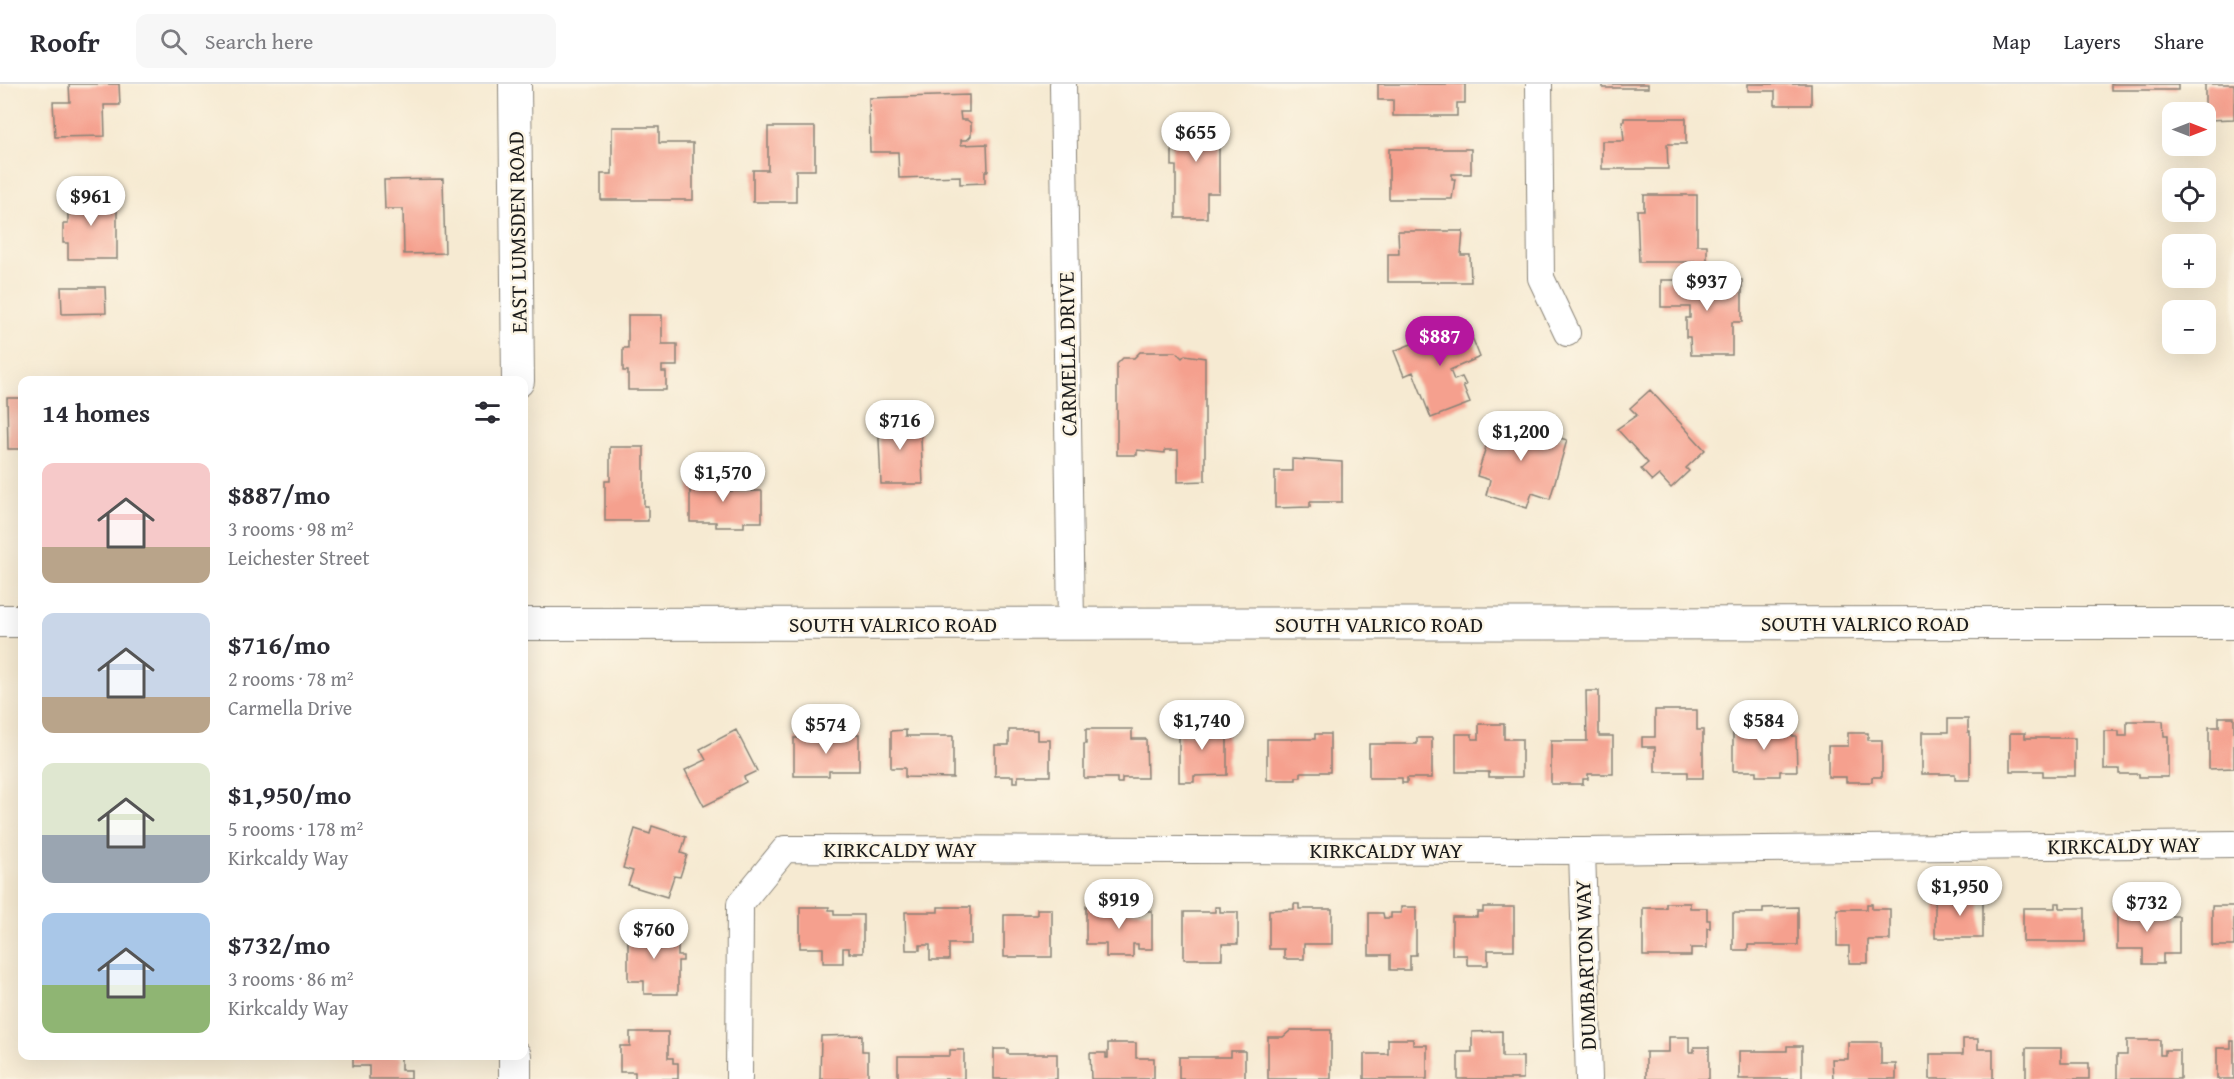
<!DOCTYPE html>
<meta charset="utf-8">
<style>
:root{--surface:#fff;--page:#f7f7f7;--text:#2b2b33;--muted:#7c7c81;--line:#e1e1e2;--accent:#b5179e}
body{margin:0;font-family:"Gentium Book Plus",serif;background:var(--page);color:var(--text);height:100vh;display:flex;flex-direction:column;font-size:22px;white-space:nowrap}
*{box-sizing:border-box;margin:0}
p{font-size:20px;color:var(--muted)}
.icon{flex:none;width:33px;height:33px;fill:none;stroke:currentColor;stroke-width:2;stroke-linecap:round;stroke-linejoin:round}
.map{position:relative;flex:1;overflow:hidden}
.details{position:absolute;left:18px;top:292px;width:510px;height:684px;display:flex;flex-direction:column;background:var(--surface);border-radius:12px;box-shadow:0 6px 24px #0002}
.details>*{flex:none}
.needle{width:39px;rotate:90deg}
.buttons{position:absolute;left:2162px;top:18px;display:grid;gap:12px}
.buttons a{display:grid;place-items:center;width:54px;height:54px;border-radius:12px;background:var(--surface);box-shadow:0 6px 24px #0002;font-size:30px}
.price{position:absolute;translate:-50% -51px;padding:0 14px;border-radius:21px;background:#fff;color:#222;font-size:20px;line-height:39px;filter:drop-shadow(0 2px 3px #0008)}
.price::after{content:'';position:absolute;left:50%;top:36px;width:18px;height:14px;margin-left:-9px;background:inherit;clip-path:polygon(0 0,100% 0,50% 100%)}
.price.current{background:var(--accent);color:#fff}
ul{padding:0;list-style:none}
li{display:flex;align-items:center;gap:18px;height:150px;padding:0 24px}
li span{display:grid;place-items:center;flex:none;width:168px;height:120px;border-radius:12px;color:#555}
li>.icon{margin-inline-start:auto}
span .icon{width:72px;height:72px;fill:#fffc;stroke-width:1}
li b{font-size:26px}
h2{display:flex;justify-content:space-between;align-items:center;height:72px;padding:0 24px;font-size:26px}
header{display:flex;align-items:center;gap:36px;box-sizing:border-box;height:84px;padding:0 30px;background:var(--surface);border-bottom:2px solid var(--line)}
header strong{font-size:28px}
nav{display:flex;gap:33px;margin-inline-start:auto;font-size:21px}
.search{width:420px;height:54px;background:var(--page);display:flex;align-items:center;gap:15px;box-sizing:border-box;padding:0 21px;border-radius:12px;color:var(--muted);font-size:22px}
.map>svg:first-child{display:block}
</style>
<header>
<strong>Roofr</strong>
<div class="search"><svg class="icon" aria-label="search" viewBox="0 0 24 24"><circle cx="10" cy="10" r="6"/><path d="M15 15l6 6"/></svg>Search here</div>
<nav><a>Map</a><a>Layers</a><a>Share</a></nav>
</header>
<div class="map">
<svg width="2234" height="995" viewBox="0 0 2234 995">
<rect width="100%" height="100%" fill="#fcf5e5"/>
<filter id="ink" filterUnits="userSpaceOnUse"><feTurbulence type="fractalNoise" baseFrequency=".0167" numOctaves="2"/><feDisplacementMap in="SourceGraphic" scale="12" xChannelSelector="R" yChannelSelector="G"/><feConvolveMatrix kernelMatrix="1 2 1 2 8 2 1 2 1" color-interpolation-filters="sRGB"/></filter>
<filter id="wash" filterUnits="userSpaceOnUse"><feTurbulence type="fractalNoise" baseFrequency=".008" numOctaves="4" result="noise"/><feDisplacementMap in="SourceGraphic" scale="24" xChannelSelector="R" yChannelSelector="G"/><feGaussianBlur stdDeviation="1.35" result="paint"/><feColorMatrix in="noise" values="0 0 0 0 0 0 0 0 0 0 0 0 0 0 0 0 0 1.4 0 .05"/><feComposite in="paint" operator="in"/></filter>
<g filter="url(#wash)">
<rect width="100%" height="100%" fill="#f6ead2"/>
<g id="blocks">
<path fill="#f5a08e" d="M 69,0 L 119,0 L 120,21 L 104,21 L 105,52 L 55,53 L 53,18 L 70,18 Z
M 1378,0 L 1465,0 L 1465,19 L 1457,19 L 1457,32 L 1393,32 L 1393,16 L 1378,16 Z
M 1603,0 L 1648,0 L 1648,4 L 1603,4 Z
M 1748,0 L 1811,0 L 1811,21 L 1775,21 L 1775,7 L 1748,7 Z
M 2111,0 L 2178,0 L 2178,6 L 2111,6 Z
M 2205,0 L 2234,0 L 2234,35 L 2208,36 L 2208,23 L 2205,23 Z
M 969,11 L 969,28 L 960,28 L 961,36 L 967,36 L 971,39 L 971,52 L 967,56 L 961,56 L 961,61 L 987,60 L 988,87 L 985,87 L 985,99 L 960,100 L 960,92 L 899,94 L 898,68 L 870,68 L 869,14 Z
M 1219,30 L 1219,109 L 1207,109 L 1207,134 L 1176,134 L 1176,82 L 1172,82 L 1172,56 L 1176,56 L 1176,31 Z
M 1624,34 L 1686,34 L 1686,60 L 1667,60 L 1668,85 L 1602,85 L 1602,57 L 1624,57 L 1622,37 L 1624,37 Z
M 612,43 L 659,43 L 659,59 L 693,59 L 693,116 L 601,116 L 601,90 L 612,90 Z
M 768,43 L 815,43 L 815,86 L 796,86 L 796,118 L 753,118 L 753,86 L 768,86 Z
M 1389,65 L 1471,65 L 1471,90 L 1452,90 L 1452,95 L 1455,95 L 1452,115 L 1389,115 Z
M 443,95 L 445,169 L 404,170 L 403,125 L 385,125 L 384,96 Z
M 68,108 L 109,108 L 109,121 L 117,121 L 117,175 L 68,175 L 68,159 L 63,159 L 63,140 L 68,140 Z
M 1644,111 L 1697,111 L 1697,161 L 1707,161 L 1707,178 L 1639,178 L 1637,126 L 1644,126 Z
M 1398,147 L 1463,147 L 1461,171 L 1470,171 L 1471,198 L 1388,198 L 1388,170 L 1399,170 Z
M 1661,196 L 1742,196 L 1742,238 L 1732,238 L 1732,271 L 1691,271 L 1690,253 L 1686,253 L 1686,234 L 1690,234 L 1690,223 L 1661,223 Z
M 61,203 L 105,203 L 106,229 L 62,230 Z
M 628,231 L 662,231 L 662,260 L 677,260 L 677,282 L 662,282 L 662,288 L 666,288 L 666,306 L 628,306 L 628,287 L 623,287 L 623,264 L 628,264 Z
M 1466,238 L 1480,273 L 1450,286 L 1454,296 L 1462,293 L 1466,301 L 1463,302 L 1470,319 L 1431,334 L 1413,288 L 1404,292 L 1394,267 Z
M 1140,268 L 1176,268 L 1182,274 L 1185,271 L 1205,274 L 1205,397 L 1178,398 L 1178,366 L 1165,366 L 1165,369 L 1137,366 L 1137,371 L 1117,371 L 1117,280 L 1123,274 L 1134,274 Z
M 1650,306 L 1705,366 L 1686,384 L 1689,387 L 1671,404 L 1659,391 L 1652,397 L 1641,385 L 1648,379 L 1617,345 L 1637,331 L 1630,324 Z
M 7,314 L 22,314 L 22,365 L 8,365 Z
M 878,333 L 920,333 L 923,400 L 881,400 Z
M 1513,335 L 1545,344 L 1543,349 L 1567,356 L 1550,415 L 1532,409 L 1527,424 L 1486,411 L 1490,396 L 1477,392 L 1494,337 L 1511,342 Z
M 610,363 L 644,363 L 644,422 L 648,422 L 648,437 L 605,437 L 605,397 L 610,397 Z
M 1292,375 L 1342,378 L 1342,418 L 1310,418 L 1310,423 L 1275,424 L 1275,387 L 1292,387 Z
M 690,392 L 723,392 L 723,407 L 762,407 L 762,438 L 744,438 L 744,443 L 716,443 L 716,438 L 690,438 Z
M 1586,607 L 1599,607 L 1599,652 L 1613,652 L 1613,690 L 1588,690 L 1588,695 L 1583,695 L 1583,700 L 1551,700 L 1551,657 L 1587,657 Z
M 1655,626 L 1697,626 L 1697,646 L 1703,646 L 1703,694 L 1688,694 L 1688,688 L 1655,688 L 1655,663 L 1642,663 L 1642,653 L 1655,653 Z
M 1195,628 L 1205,628 L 1205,636 L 1211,636 L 1211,650 L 1227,650 L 1227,691 L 1194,692 L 1194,698 L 1179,698 L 1179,650 L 1191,650 L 1191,636 L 1195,636 Z
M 2219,633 L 2234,633 L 2234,684 L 2209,685 L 2209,643 L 2219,643 Z
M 1948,635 L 1968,635 L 1968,648 L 1970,648 L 1970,696 L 1955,696 L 1955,690 L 1922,690 L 1922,648 L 1948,648 Z
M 1753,637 L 1774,637 L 1774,652 L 1796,652 L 1797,687 L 1780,687 L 1780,692 L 1756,692 L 1756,687 L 1733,687 L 1733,647 L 1747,647 L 1747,652 L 1753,652 Z
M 2127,637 L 2163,637 L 2164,652 L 2168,652 L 2168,693 L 2139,693 L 2139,690 L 2119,690 L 2119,685 L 2104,685 L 2104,647 L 2119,647 L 2119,652 L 2127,652 Z
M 1479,640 L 1504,640 L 1504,655 L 1522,655 L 1522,693 L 1489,693 L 1489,688 L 1456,688 L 1456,650 L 1472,650 L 1472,655 L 1479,655 Z
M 1086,645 L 1132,645 L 1132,655 L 1146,655 L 1147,694 L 1122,694 L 1122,699 L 1117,699 L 1117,694 L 1084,694 L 1084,660 L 1086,660 Z
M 736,646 L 757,687 L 744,693 L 746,698 L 729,707 L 730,709 L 704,722 L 685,686 L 706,676 L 700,665 Z
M 906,646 L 906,652 L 953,652 L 953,694 L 905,693 L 905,684 L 891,684 L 891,647 Z
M 1009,646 L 1037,646 L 1037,656 L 1050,656 L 1050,692 L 1018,692 L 1018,698 L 1013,698 L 1013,692 L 995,692 L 995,661 L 1009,661 Z
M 1848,649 L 1868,649 L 1868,656 L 1882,656 L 1882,693 L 1872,693 L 1872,698 L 1846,698 L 1846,693 L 1828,693 L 1828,662 L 1848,662 Z
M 2010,649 L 2025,649 L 2025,654 L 2075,654 L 2075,692 L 2043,692 L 2043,687 L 2010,687 Z
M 844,650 L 859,650 L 859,687 L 829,687 L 829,692 L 794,692 L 794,654 L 844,654 Z
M 1315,650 L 1330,650 L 1330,688 L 1301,688 L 1301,693 L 1296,693 L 1296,696 L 1267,696 L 1267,655 L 1315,655 Z
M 1417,654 L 1432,654 L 1432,694 L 1407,694 L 1407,699 L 1402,699 L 1402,694 L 1369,694 L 1369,660 L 1417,660 Z
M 652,742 L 686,753 L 681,769 L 687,771 L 680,793 L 674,792 L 667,813 L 628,801 L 633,787 L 623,784 L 635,745 L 650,750 Z
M 1968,806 L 1983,806 L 1983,854 L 1935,854 L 1935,812 L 1950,812 L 1950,817 L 1963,817 L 1963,812 L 1968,812 Z
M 1666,819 L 1690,819 L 1690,824 L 1707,824 L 1707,836 L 1710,836 L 1710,844 L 1707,844 L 1707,864 L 1691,864 L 1691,872 L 1643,872 L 1643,824 L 1666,824 Z
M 2055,819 L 2060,819 L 2060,824 L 2085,824 L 2085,858 L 2023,858 L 2023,824 L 2055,824 Z
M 1294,820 L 1299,820 L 1299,825 L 1332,825 L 1332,860 L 1304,860 L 1304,875 L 1284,875 L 1284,865 L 1269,865 L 1269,826 L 1294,825 Z
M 1867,820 L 1872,820 L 1872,825 L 1890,825 L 1890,856 L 1868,856 L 1868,879 L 1849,879 L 1849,862 L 1837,862 L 1837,825 L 1867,825 Z
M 1086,822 L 1122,822 L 1122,827 L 1152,827 L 1152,865 L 1138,865 L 1138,860 L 1133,860 L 1133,873 L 1106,873 L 1106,860 L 1086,860 Z
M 2117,822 L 2148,822 L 2148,827 L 2153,827 L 2153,832 L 2179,832 L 2179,870 L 2163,870 L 2163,880 L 2143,880 L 2143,865 L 2117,865 Z
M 2212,822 L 2234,822 L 2234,862 L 2212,862 Z
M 800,823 L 829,823 L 829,826 L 834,826 L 834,831 L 863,831 L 863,869 L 849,869 L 849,864 L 843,864 L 843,879 L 823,879 L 823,864 L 800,864 Z
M 938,823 L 971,823 L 971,860 L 949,860 L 949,876 L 930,876 L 930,861 L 920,861 L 920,866 L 906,866 L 905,828 L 938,828 Z
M 1215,823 L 1220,823 L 1220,828 L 1238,828 L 1238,860 L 1222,860 L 1222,875 L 1184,875 L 1184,828 L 1215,828 Z
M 1401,823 L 1416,823 L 1416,871 L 1410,871 L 1410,886 L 1390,886 L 1390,871 L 1369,871 L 1369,829 L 1383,829 L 1384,834 L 1391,834 L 1391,829 L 1401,829 Z
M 1483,823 L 1514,823 L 1514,866 L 1488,866 L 1488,881 L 1467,881 L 1467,871 L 1452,871 L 1452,833 L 1477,833 L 1477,828 L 1483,828 Z
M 1798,823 L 1798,861 L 1748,861 L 1748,866 L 1733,866 L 1733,829 L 1763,829 L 1763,824 Z
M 1037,825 L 1052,825 L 1052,873 L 1004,873 L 1004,831 L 1037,831 Z
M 628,846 L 678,846 L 678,872 L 683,872 L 683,877 L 678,877 L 678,910 L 644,910 L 644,897 L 628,897 Z
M 1291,946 L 1331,946 L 1331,995 L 1268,995 L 1268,953 L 1283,953 Z
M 1502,947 L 1502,973 L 1523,973 L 1523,995 L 1458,995 L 1458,968 L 1472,968 L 1472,948 Z
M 630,948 L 668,948 L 668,974 L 673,974 L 673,979 L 678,979 L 678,995 L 635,995 L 635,988 L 620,988 L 620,962 L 630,962 Z
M 862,951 L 862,967 L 868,967 L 868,995 L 820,995 L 821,952 Z
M 1669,953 L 1689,953 L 1689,968 L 1694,968 L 1694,963 L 1709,963 L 1709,995 L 1646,995 L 1646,968 L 1669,968 Z
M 1388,955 L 1413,955 L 1413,961 L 1427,961 L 1427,995 L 1364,995 L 1364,970 L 1388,970 Z
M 1963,955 L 1978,955 L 1978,965 L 1993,965 L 1993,995 L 1930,995 L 1930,970 L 1963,970 Z
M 2127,956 L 2160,956 L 2160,971 L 2165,971 L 2165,966 L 2180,966 L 2180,995 L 2117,995 L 2117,971 L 2127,971 Z
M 2231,957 L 2234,957 L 2234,995 L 2217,995 L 2217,964 L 2231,964 Z
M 1848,958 L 1881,958 L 1881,980 L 1896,980 L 1896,995 L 1833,995 L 1832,975 L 1848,975 Z
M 1108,959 L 1136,959 L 1136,974 L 1154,974 L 1154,995 L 1091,995 L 1090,969 L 1106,969 L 1106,974 L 1108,974 Z
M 1787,962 L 1802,962 L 1802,995 L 1739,995 L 1739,967 L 1787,967 Z
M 2026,964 L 2061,964 L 2061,979 L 2089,979 L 2089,995 L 2026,995 Z
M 994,965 L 1008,965 L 1008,970 L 1057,970 L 1057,995 L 994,995 Z
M 950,966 L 964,966 L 964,995 L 898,995 L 898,972 L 950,972 Z
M 1231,967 L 1245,967 L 1245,995 L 1179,995 L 1179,973 L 1231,973 Z
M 353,972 L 401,972 L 401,986 L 411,986 L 411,995 L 369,995 L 369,982 L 353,982 Z"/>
</g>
</g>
<g filter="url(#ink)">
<use href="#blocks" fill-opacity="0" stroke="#898377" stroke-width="1.5"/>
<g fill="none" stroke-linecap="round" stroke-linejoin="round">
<g stroke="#898377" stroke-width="28">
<path id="minor" d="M 1063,0 L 1071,540
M 1539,0 L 1541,194 L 1567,249
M 1582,767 L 1589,995
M 739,995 L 740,820 L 785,765 L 1582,767 L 2234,760"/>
</g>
<g stroke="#898377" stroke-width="34">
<path id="tertiary" d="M 515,0 L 518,297
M 0,537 L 22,537
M 524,540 L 2234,539
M 515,995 L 515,972"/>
</g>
<use href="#minor" stroke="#fff" stroke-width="26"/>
<use href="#tertiary" stroke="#fff" stroke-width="32"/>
</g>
</g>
<g text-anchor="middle" stroke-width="5" stroke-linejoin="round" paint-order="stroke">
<g font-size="22" fill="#1c1c1c" stroke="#fcf5e5">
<text transform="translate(517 148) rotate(-91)" y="8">EAST LUMSDEN ROAD</text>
<text transform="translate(1067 270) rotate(-91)" y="8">CARMELLA DRIVE</text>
<text x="1865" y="547">SOUTH VALRICO ROAD</text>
<text x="893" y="548">SOUTH VALRICO ROAD</text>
<text x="1379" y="548">SOUTH VALRICO ROAD</text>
<text transform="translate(2124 761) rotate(-1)" y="8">KIRKCALDY WAY</text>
<text x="900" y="773">KIRKCALDY WAY</text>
<text x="1386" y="774">KIRKCALDY WAY</text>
<text transform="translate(1585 881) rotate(-92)" y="8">DUMBARTON WAY</text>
</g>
</g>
</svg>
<div class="buttons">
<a><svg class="needle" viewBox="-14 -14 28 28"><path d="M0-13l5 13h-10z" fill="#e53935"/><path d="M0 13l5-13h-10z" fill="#7c7c81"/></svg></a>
<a><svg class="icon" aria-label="locate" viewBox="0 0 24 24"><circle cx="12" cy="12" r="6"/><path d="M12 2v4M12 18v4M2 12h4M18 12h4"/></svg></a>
<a>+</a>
<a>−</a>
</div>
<b class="price" style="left:1196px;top:79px">$655</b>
<b class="price" style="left:91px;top:143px">$961</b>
<b class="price" style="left:1707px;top:228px">$937</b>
<b class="price current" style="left:1440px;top:283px">$887</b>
<b class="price" style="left:900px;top:367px">$716</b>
<b class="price" style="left:1521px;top:378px">$1,200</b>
<b class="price" style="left:723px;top:419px">$1,570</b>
<b class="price" style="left:1202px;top:667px">$1,740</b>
<b class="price" style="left:1764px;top:667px">$584</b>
<b class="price" style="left:826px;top:671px">$574</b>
<b class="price" style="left:1960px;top:833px">$1,950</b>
<b class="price" style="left:1119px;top:846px">$919</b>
<b class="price" style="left:2147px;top:849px">$732</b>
<b class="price" style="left:654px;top:876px">$760</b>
<section class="details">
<h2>14 homes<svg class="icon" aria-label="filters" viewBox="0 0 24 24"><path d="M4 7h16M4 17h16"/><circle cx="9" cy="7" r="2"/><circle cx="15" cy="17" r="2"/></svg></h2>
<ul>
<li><span style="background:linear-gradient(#f6c9c9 70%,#b9a48a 0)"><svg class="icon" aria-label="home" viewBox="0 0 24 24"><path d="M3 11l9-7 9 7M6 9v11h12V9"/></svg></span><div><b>$887/mo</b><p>3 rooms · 98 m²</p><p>Leichester Street</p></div></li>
<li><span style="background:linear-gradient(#c9d6e8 70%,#b9a48a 0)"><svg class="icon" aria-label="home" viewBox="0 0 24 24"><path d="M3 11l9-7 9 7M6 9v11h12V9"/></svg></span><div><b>$716/mo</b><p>2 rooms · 78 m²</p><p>Carmella Drive</p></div></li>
<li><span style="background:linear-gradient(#dfe7d0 60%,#9aa5b1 0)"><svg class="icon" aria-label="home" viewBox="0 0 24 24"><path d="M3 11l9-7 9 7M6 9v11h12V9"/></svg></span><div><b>$1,950/mo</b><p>5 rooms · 178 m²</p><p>Kirkcaldy Way</p></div></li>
<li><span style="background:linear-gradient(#a9c7e8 60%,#8fb573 0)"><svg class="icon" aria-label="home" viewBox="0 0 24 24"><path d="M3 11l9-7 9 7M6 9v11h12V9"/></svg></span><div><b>$732/mo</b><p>3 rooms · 86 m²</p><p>Kirkcaldy Way</p></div></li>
</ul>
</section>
</div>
